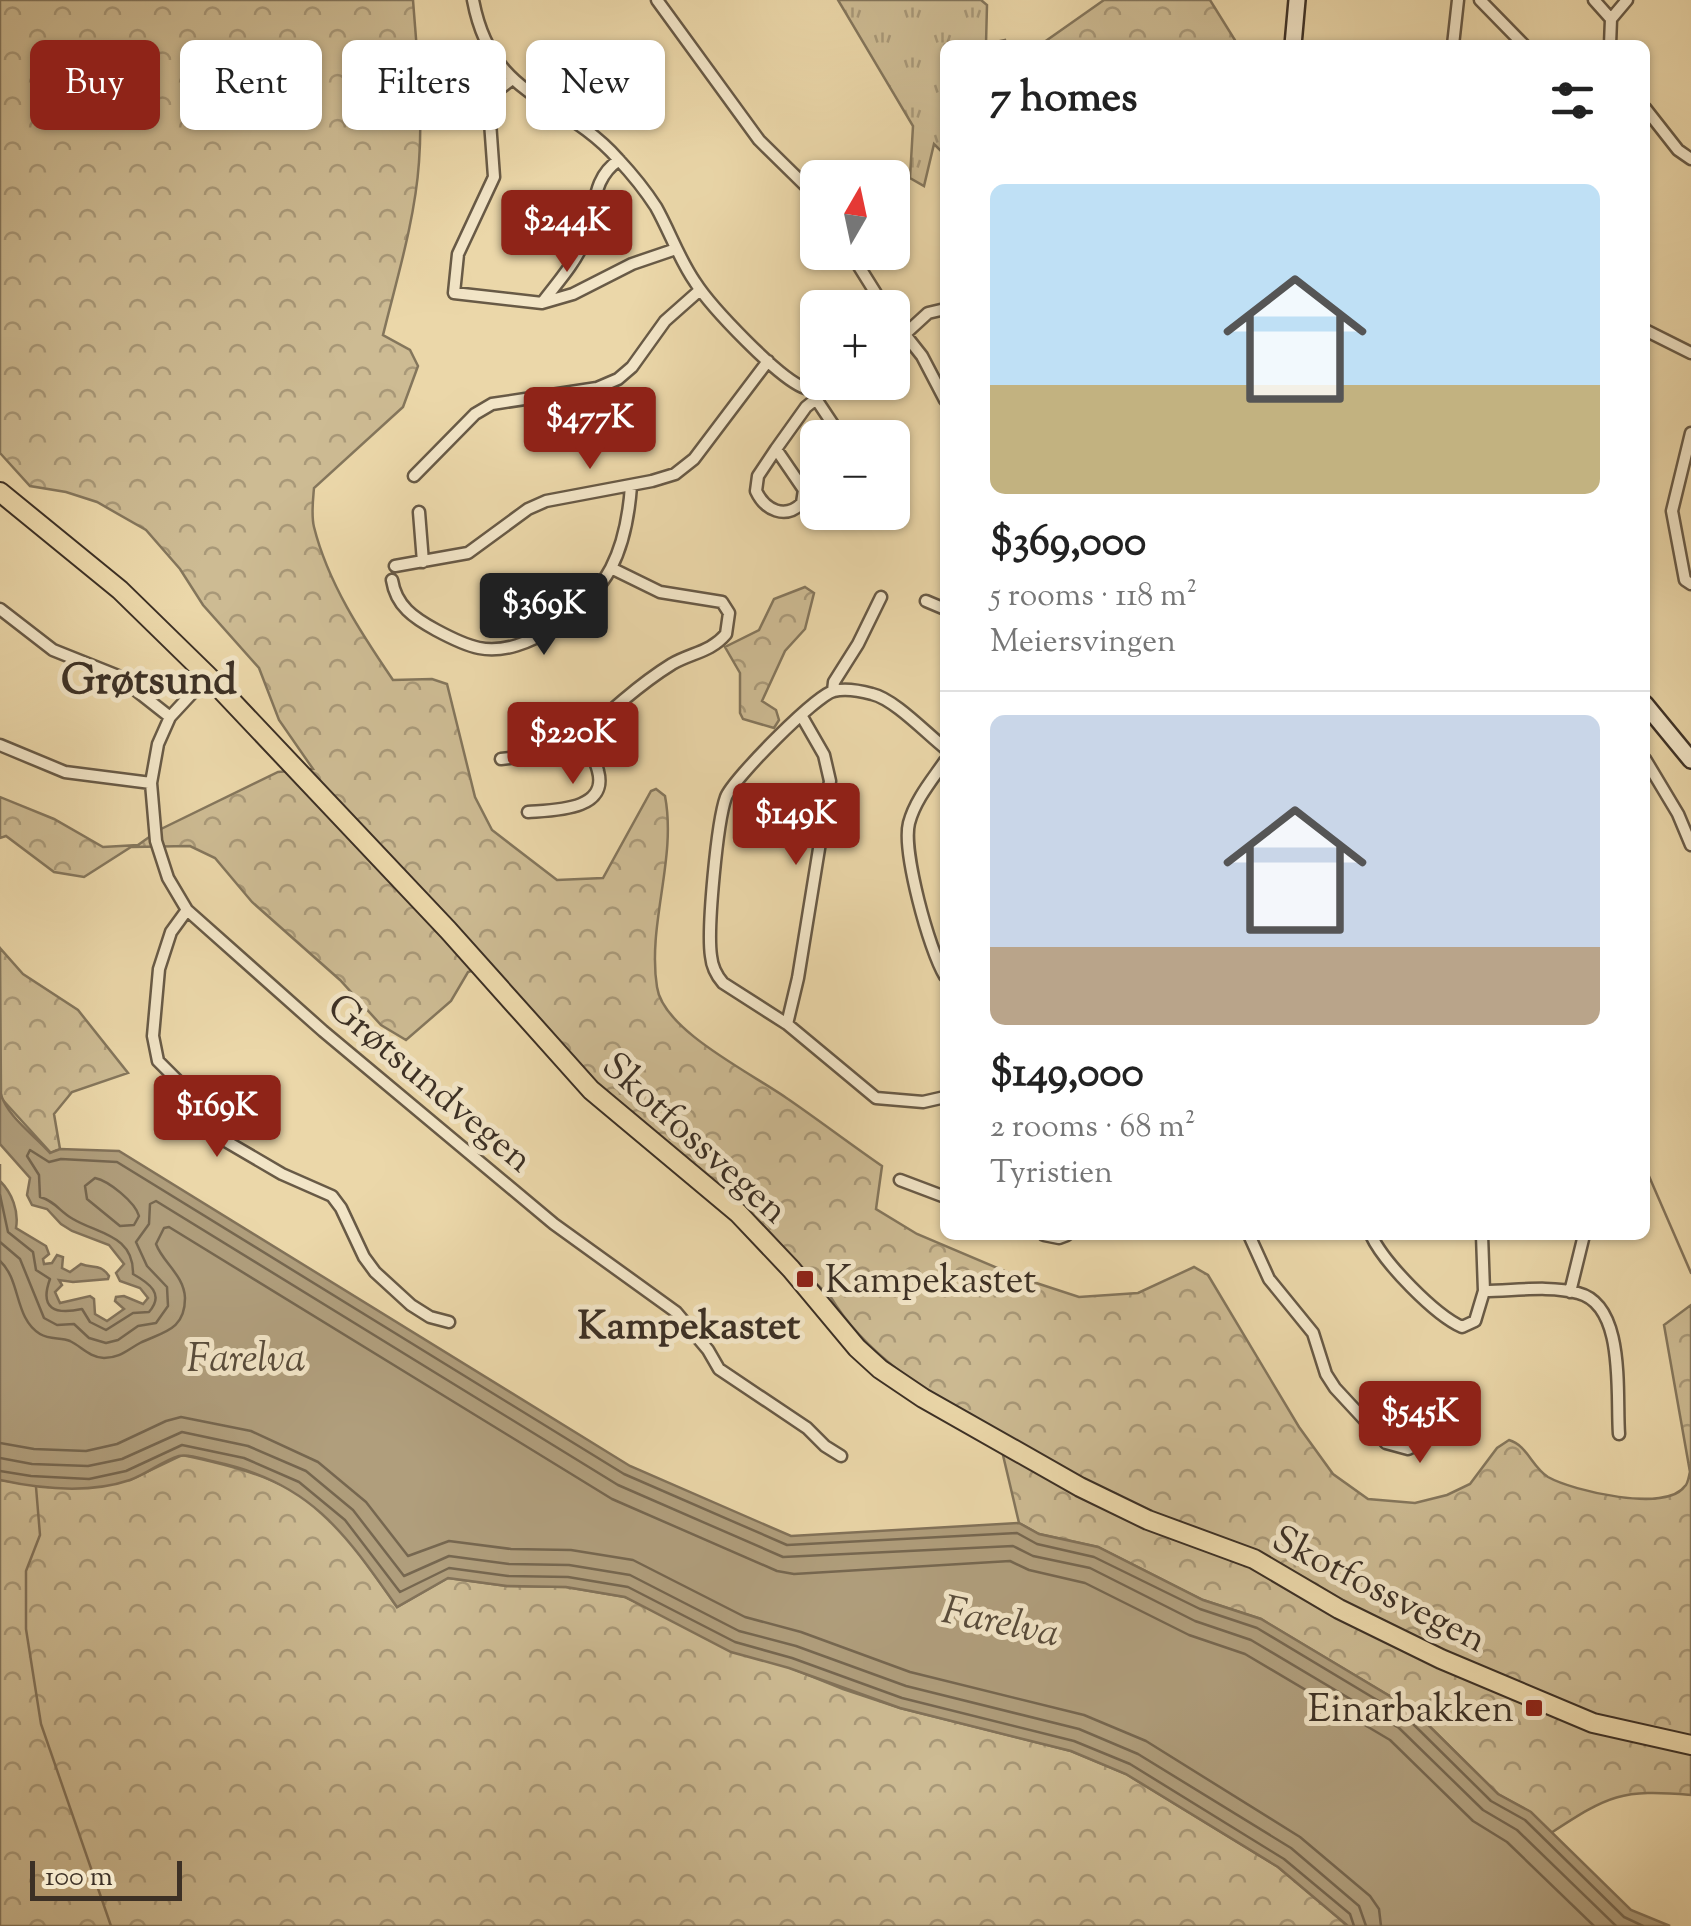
<!DOCTYPE html>
<meta charset="utf-8">
<style>
:root{--surface:#fff;--page:#f2f2f2;--text:#222;--muted:#767676;--line:#e0e0e0;--accent:#8f2418}
body{margin:0;font-family:"Sorts Mill Goudy",serif;background:var(--page);color:var(--text);height:100vh;display:flex;flex-direction:column;font-size:38px;white-space:nowrap}
*{box-sizing:border-box;margin:0}
p{font-size:32px;color:var(--muted)}
.icon{flex:none;width:55px;height:55px;fill:none;stroke:currentColor;stroke-width:2;stroke-linecap:round;stroke-linejoin:round}
.map{position:relative;flex:1;overflow:hidden}
.side{position:absolute;left:940px;top:40px;width:710px;height:1200px;display:flex;flex-direction:column;background:var(--surface);border-radius:15px;box-shadow:0 2px 8px #0004}
.side>*{flex:none}
.top-card{position:absolute;left:30px;top:40px;width:760px;height:90px;display:flex;gap:20px}
.needle{width:65px;rotate:9deg}
.controls{position:absolute;left:800px;top:160px;display:grid;gap:20px}
.controls a{display:grid;place-items:center;width:110px;height:110px;border-radius:15px;background:var(--surface);box-shadow:0 2px 8px #0004;font-size:50px}
.scale{position:absolute;left:30px;bottom:25px;width:152px;box-sizing:border-box;padding-left:10px;border:5px solid #3c3025;border-top:0;font-size:28px;line-height:35px;white-space:nowrap;color:#3c3025;-webkit-text-stroke:8px #f2e5c7;paint-order:stroke}
.price{position:absolute;translate:-50% -85px;padding:0 22px;border-radius:10px;background:var(--accent);color:#fff;font-size:32px;line-height:65px;filter:drop-shadow(0 2px 5px #0008)}
.price::after{content:'';position:absolute;left:50%;top:60px;width:30px;height:22px;margin-left:-15px;background:inherit;clip-path:polygon(0 0,100% 0,50% 100%)}
.price.current{background:#222;color:#fff}
ul{padding:0;list-style:none}
li{display:grid;align-content:center;gap:20px;height:530px;padding:0 50px}
li+li{border-top:2px solid var(--line)}
li span{display:grid;place-items:center;height:310px;border-radius:15px;color:#555}
li>.icon{margin-inline-start:auto}
span .icon{width:180px;height:180px;fill:#fffc;stroke-width:1}
li b{font-size:42px}
h2{display:flex;justify-content:space-between;align-items:center;height:120px;padding:0 50px;font-size:42px}
.tag{padding:0 35px;border-radius:15px;background:var(--surface);box-shadow:0 2px 8px #0004;font-size:35px;line-height:90px}
.tag.current{background:var(--accent);color:#fff}
.map>svg:first-child{display:block}
</style>
<div class="map">
<svg width="1691" height="1926" viewBox="0 0 1691 1926">
<defs>
<pattern id="forest-crowns" width="20" height="18" patternUnits="userSpaceOnUse" patternTransform="scale(2.5)"><rect width="20" height="18" fill="#cdbb93"/><path d="M2 6a3 3 0 1 1 6 0M12 15a3 3 0 1 1 6 0" fill="none" stroke="#a89878"/></pattern>
<pattern id="park-tufts" width="24" height="20" patternUnits="userSpaceOnUse" patternTransform="scale(2.5)"><rect width="24" height="20" fill="#cdbb93"/><path d="M3 7l-1-3M5 7V3M7 7l1-3M15 17l-1-3M17 17v-4M19 17l1-3" fill="none" stroke="#a89878"/></pattern>
</defs>
<rect width="100%" height="100%" fill="#ebd7a9"/>
<filter id="stains"><feTurbulence type="fractalNoise" baseFrequency=".002" numOctaves="4"/><feColorMatrix values="0 0 0 0 .2 0 0 0 0 .09 0 0 0 0 .02 0 0 0 .5 -.17"/></filter>
<radialGradient id="worn" r=".72"><stop offset=".6" stop-color="#630" stop-opacity="0"/><stop offset="1" stop-color="#630" stop-opacity=".3"/></radialGradient>
<path fill="url(#forest-crowns)" stroke="#84765c" stroke-width="2.5" d="M 0,0 L 413,0 C 417,54 423,108 419,162 C 415,220 397,278 383,335 L 410,350 L 418,366 L 403,407 L 314,488 C 313,500 311,515 314,527 C 328,583 361,633 393,680 L 432,679 L 447,684 L 475,797 L 492,830 L 557,880 L 603,878 L 651,791 L 656,789 L 665,796 C 677,859 647,924 657,987 C 663,1031 755,1075 788,1099 C 820,1121 850,1144 882,1166 L 876,1209 L 917,1234 L 1021,1278 L 1079,1297 L 1138,1293 L 1194,1267 L 1208,1275 L 1299,1427 L 1333,1474 L 1368,1499 L 1415,1503 L 1447,1495 L 1470,1484 L 1497,1448 L 1509,1440 C 1527,1445 1532,1467 1548,1477 C 1573,1491 1666,1513 1685,1486 C 1688,1484 1689,1475 1690,1472 L 1664,1325 L 1691,1305 L 1691,1795 C 1621,1789 1609,1795 1551,1833 L 1530,1812 L 1498,1794 L 1413,1710 L 1261,1619 L 1203,1600 L 1098,1547 L 1039,1534 L 1019,1523 L 998,1434 C 934,1396 868,1360 830,1296 L 612,1101 L 490,965 L 468,972 L 451,1001 L 406,1040 L 381,1025 L 340,980 L 252,902 L 215,858 L 190,846 L 131,847 L 84,877 L 54,872 L 6,836 L 0,838 L 0,797 L 54,819 L 103,847 L 138,845 L 159,830 L 278,772 L 313,769 L 279,720 L 259,668 L 203,605 L 180,569 L 146,530 L 97,502 L 66,492 L 30,486 L 0,453 Z
M 1104,0 L 1210,0 L 1238,45 L 1040,45 Z
M 805,587 L 814,593 L 805,629 L 785,651 L 762,701 L 776,710 L 779,720 L 774,728 L 743,719 L 740,713 L 740,673 L 725,647 L 759,630 L 774,599 Z
M 0,948 L 23,974 L 78,1010 L 128,1073 L 72,1092 L 54,1114 L 60,1149 L 51,1153 L 1,1098 Z
M 182,1455 C 240,1467 301,1482 341,1531 C 361,1555 379,1581 397,1607 L 448,1578 L 507,1586 L 566,1587 L 625,1597 L 677,1622 L 843,1689 L 900,1708 L 1071,1751 L 1126,1774 L 1278,1867 L 1348,1926 L 0,1926 L 0,1480 L 48,1487 L 130,1480 Z"/>
<path fill="url(#park-tufts)" stroke="#84765c" stroke-width="2.5" d="M 838,0 L 981,0 L 987,5 L 986,44 L 1005,40 L 1006,45 L 945,45 L 945,155 L 934,144 L 924,186 L 910,178 L 913,126 Z"/>
<path fill="#b09e7c" stroke="#827259" stroke-width="2.5" d="M 0,1091 C 6,1117 36,1136 50,1153 L 60,1149 L 119,1151 L 630,1466 L 791,1536 L 1019,1523 L 1039,1534 L 1098,1547 L 1203,1600 L 1261,1619 L 1413,1710 L 1498,1794 L 1531,1812 L 1631,1910 L 1670,1926 L 1348,1926 L 1278,1867 L 1126,1774 L 1071,1751 L 900,1708 L 789,1668 L 731,1652 L 625,1597 L 566,1587 L 507,1586 L 448,1578 L 397,1607 C 345,1533 310,1482 216,1462 C 205,1460 189,1453 179,1456 C 162,1461 147,1474 130,1480 C 89,1494 41,1489 0,1480 L 0,1164 L 0,1181 C 12,1193 19,1211 16,1228 L 46,1246 L 49,1254 L 43,1259 L 44,1264 L 52,1263 L 57,1255 L 63,1257 L 62,1268 L 70,1272 L 81,1264 C 93,1269 100,1263 109,1276 L 108,1279 L 73,1282 L 59,1280 L 62,1285 L 55,1292 L 60,1303 L 90,1296 L 94,1299 L 95,1314 L 107,1321 L 124,1309 L 115,1301 L 116,1297 L 124,1296 L 143,1304 L 148,1298 L 140,1288 L 120,1281 L 116,1273 L 124,1264 L 109,1245 L 72,1231 L 61,1224 L 47,1209 L 32,1205 L 27,1195 L 30,1178 L 0,1144 Z"/>
<g fill="none" stroke-linecap="round" stroke-linejoin="round">
<path stroke="#766750" stroke-width="2.5" d="M 95,1178 C 109,1181 135,1202 139,1216 L 134,1225 L 120,1226 L 87,1199 L 85,1186 Z
M 0,1195 L 8,1232 L 33,1252 L 36,1270 L 50,1279 C 39,1309 55,1315 82,1309 L 90,1322 L 106,1330 L 133,1313 L 149,1312 C 165,1294 149,1283 133,1274 C 134,1235 98,1234 73,1219 C 60,1212 55,1201 40,1197 L 39,1175 L 27,1156 L 30,1150 L 49,1162 L 61,1159 L 117,1162 L 624,1474 L 787,1545 L 1017,1533 L 1037,1544 L 1094,1557 L 1200,1609 L 1257,1628 L 1407,1718 L 1491,1801 L 1525,1820 L 1624,1917 L 1643,1926
M 0,1242 L 20,1259 L 44,1318 L 57,1325 L 74,1324 L 89,1338 L 106,1343 L 118,1340 L 138,1326 L 156,1323 L 168,1306 L 167,1287 L 147,1266 L 136,1242 L 149,1224 L 150,1204 L 156,1201 L 618,1485 L 783,1557 L 1013,1546 L 1033,1556 L 1090,1568 L 1195,1621 L 1251,1640 L 1399,1728 L 1483,1810 L 1517,1830 L 1616,1926
M 0,1261 C 21,1280 14,1318 40,1334 C 50,1340 61,1337 70,1341 C 82,1347 89,1357 104,1358 C 120,1358 127,1350 140,1343 C 162,1332 185,1331 185,1298 C 184,1275 163,1263 156,1244 L 164,1228 L 169,1227 L 612,1499 L 777,1571 L 794,1574 L 1010,1561 L 1029,1570 L 1085,1583 L 1189,1635 L 1245,1654 L 1390,1740 L 1473,1821 L 1507,1842 L 1594,1926
M 0,1443 L 34,1449 L 86,1451 L 117,1444 L 166,1421 L 181,1417 L 251,1431 L 318,1462 L 366,1502 L 408,1556 L 449,1541 L 511,1549 L 571,1550 L 633,1560 L 745,1617 L 801,1632 L 910,1672 L 1084,1715 L 1146,1741 L 1300,1837 L 1370,1896 L 1379,1909 L 1381,1926
M 0,1458 L 32,1464 L 88,1466 L 122,1459 L 182,1432 L 248,1446 L 306,1471 L 353,1510 L 404,1576 L 449,1556 L 509,1564 L 569,1565 L 630,1575 L 739,1631 L 796,1646 L 906,1686 L 1079,1729 L 1138,1754 L 1291,1848 L 1359,1906 L 1366,1926
M 0,1471 L 31,1476 L 89,1479 L 126,1471 L 182,1445 L 244,1458 L 299,1482 L 345,1520 L 400,1592 L 449,1568 L 508,1576 L 568,1577 L 628,1587 L 735,1642 L 792,1658 L 902,1698 L 1074,1741 L 1130,1764 L 1284,1859 L 1350,1914 L 1354,1926"/>
<path stroke="#827259" stroke-width="2.5" d="M 1645,1167 L 1691,1273
M 36,1487 L 40,1535 L 26,1571 L 26,1629 L 41,1724 L 111,1926"/>
<g stroke="#685a46" stroke-width="15">
<path id="street" d="M 473,0 C 492,101 561,95 618,159 C 632,174 645,190 656,207 C 670,232 679,259 695,282 C 711,307 779,379 805,388 C 821,393 835,389 850,382
M 657,0 L 759,140 L 818,198
M 1480,0 L 1524,45
M 1594,0 L 1611,19
M 1453,45 L 1458,0
M 1610,45 L 1611,19 L 1627,0
M 511,80 L 498,90 L 489,108 L 494,177 L 458,254 L 454,293 L 542,303 L 573,294 L 632,264 L 676,249
M 1645,108 L 1678,150 L 1691,159
M 850,252 L 885,308
M 542,303 C 556,284 573,266 583,244 C 598,214 588,181 619,160
M 892,318 L 922,356 L 945,400
M 1645,330 L 1691,353
M 892,346 L 928,313 L 945,309
M 816,399 L 842,438
M 1691,433 L 1672,511 L 1685,580 L 1691,584
M 776,449 L 758,476 L 756,491 C 765,510 785,520 802,503 L 804,490 L 776,449 L 806,407 L 816,399 L 815,391
M 414,476 L 475,414 L 492,404 L 597,388 L 618,379 L 632,367 L 665,321 L 700,290
M 419,512 L 423,562
M 395,566 L 468,553 L 528,509 L 546,501 L 652,481 L 675,474 L 694,459 L 768,361
M 392,580 C 396,606 414,618 436,630 C 449,637 464,645 479,648 C 526,658 590,608 611,568 C 624,543 629,514 631,486
M 926,601 L 945,609
M 0,609 L 53,650 L 118,676 L 170,717
M 208,676 L 170,717 L 158,744 L 151,783 L 156,841 L 168,878 L 187,910 L 323,1031 L 554,1224 L 676,1312 L 708,1350 L 719,1369 L 807,1428 L 825,1446 L 841,1456
M 833,691 L 834,682 L 858,644 L 881,597
M 0,745 L 65,772 L 151,783
M 945,748 C 926,733 894,699 872,694 C 861,691 845,688 834,691 C 817,694 733,779 726,797 C 717,822 707,929 711,956 C 712,967 716,975 723,983 L 787,1024 L 876,1098 L 923,1102 L 945,1097
M 501,759 L 544,754 L 586,742 C 592,721 651,677 672,664 C 691,653 711,652 726,634 L 729,613 L 722,602 L 660,592 L 611,568
M 1645,759 L 1678,814 L 1691,845
M 945,761 C 932,780 915,800 909,823 C 902,851 929,950 945,976
M 528,812 C 552,810 609,811 598,771 C 596,760 588,754 586,742
M 187,910 L 171,932 L 159,969 L 153,1036 L 158,1061 L 198,1101 L 217,1136 L 282,1174 L 332,1196 L 341,1208 L 364,1257 L 375,1272 L 411,1305 L 430,1317 L 449,1322
M 787,1024 L 798,978 L 830,781 L 824,755 L 801,715
M 900,1180 L 945,1197
M 1044,1235 L 1059,1238 L 1067,1235
M 1249,1235 L 1269,1279 L 1313,1333 L 1326,1374 L 1335,1388 L 1386,1443 L 1408,1449 L 1425,1441 L 1436,1425
M 1371,1235 C 1384,1263 1435,1315 1462,1327 L 1475,1321 L 1484,1291 L 1482,1235
M 1484,1291 C 1513,1291 1550,1285 1578,1293 C 1626,1305 1616,1394 1619,1434
M 1570,1292 L 1584,1235"/>
</g>
<g stroke="#3c3025" stroke-width="20">
<path id="secondary" d="M 1293,45 L 1297,0
M 1645,704 L 1691,760"/>
</g>
<g stroke="#3c3025" stroke-width="22">
<path id="primary" d="M 0,492 L 120,590 L 208,676 L 448,930 L 591,1090 L 738,1213 L 791,1269 L 857,1348 L 880,1369 L 923,1398 L 1080,1487 L 1148,1520 L 1254,1559 L 1339,1609 L 1441,1659 L 1593,1723 L 1691,1745"/>
</g>
<use href="#street" stroke="#f2e5c7" stroke-width="10"/>
<use href="#secondary" stroke="#f2e5c7" stroke-width="15"/>
<use href="#primary" stroke="#ebd7a9" stroke-width="18"/>
</g>
<g fill="#8f2418" stroke="#f2e5c7" stroke-width="4">
<rect x="795" y="1269" width="20" height="20" rx="5"/>
<rect x="1524" y="1698" width="20" height="20" rx="5"/>
</g>
<g text-anchor="middle" stroke-width="10" stroke-linejoin="round" paint-order="stroke">
<g font-size="38" fill="#3c3025" stroke="#f2e5c7">
<text transform="translate(431 1082) rotate(40)" y="13">Grøtsundvegen</text>
<text transform="translate(696 1137) rotate(42)" y="13">Skotfossvegen</text>
<text transform="translate(1380 1588) rotate(27)" y="13">Skotfossvegen</text>
</g>
<g font-size="38" fill="#3c3025" stroke="#f2e5c7" text-anchor="start">
<text x="825" y="1292">Kampekastet</text>
<text x="1514" y="1721" text-anchor="end">Einarbakken</text>
</g>
<g font-size="40" font-weight="bold" fill="#3c3025" stroke="#f2e5c7">
<text x="689" y="1338">Kampekastet</text>
</g>
<g font-size="40" font-style="italic" fill="#594c3b" stroke="#f2e5c7">
<text x="246" y="1371">Farelva</text>
<text transform="translate(1001 1620) rotate(12)" y="14">Farelva</text>
</g>
<g font-size="42" font-weight="bold" fill="#3c3025" stroke="#f2e5c7">
<text x="149" y="693">Grøtsund</text>
</g>
</g>
<rect width="100%" height="100%" filter="url(#stains)"/>
<rect width="100%" height="100%" fill="url(#worn)"/>
</svg>
<div class="controls">
<a><svg class="needle" viewBox="-14 -14 28 28"><path d="M0-13l5 13h-10z" fill="#e53935"/><path d="M0 13l5-13h-10z" fill="#767676"/></svg></a>
<a>+</a>
<a>−</a>
</div>
<div class="scale">100 m</div>
<b class="price" style="left:567px;top:275px">$244K</b>
<b class="price" style="left:590px;top:472px">$477K</b>
<b class="price current" style="left:544px;top:658px">$369K</b>
<b class="price" style="left:573px;top:787px">$220K</b>
<b class="price" style="left:796px;top:868px">$149K</b>
<b class="price" style="left:217px;top:1160px">$169K</b>
<b class="price" style="left:1420px;top:1466px">$545K</b>
<div class="top-card">
<a class="tag current">Buy</a>
<a class="tag">Rent</a>
<a class="tag">Filters</a>
<a class="tag">New</a>
</div>
<section class="side">
<h2>7 homes<svg class="icon" aria-label="filters" viewBox="0 0 24 24"><path d="M4 7h16M4 17h16"/><circle cx="9" cy="7" r="2"/><circle cx="15" cy="17" r="2"/></svg></h2>
<ul>
<li><span style="background:linear-gradient(#bfe0f5 65%,#c2b280 0)"><svg class="icon" aria-label="home" viewBox="0 0 24 24"><path d="M3 11l9-7 9 7M6 9v11h12V9"/></svg></span><div><b>$369,000</b><p>5 rooms · 118 m²</p><p>Meiersvingen</p></div></li>
<li><span style="background:linear-gradient(#c9d6e8 75%,#b9a48a 0)"><svg class="icon" aria-label="home" viewBox="0 0 24 24"><path d="M3 11l9-7 9 7M6 9v11h12V9"/></svg></span><div><b>$149,000</b><p>2 rooms · 68 m²</p><p>Tyristien</p></div></li>
</ul>
</section>
</div>
